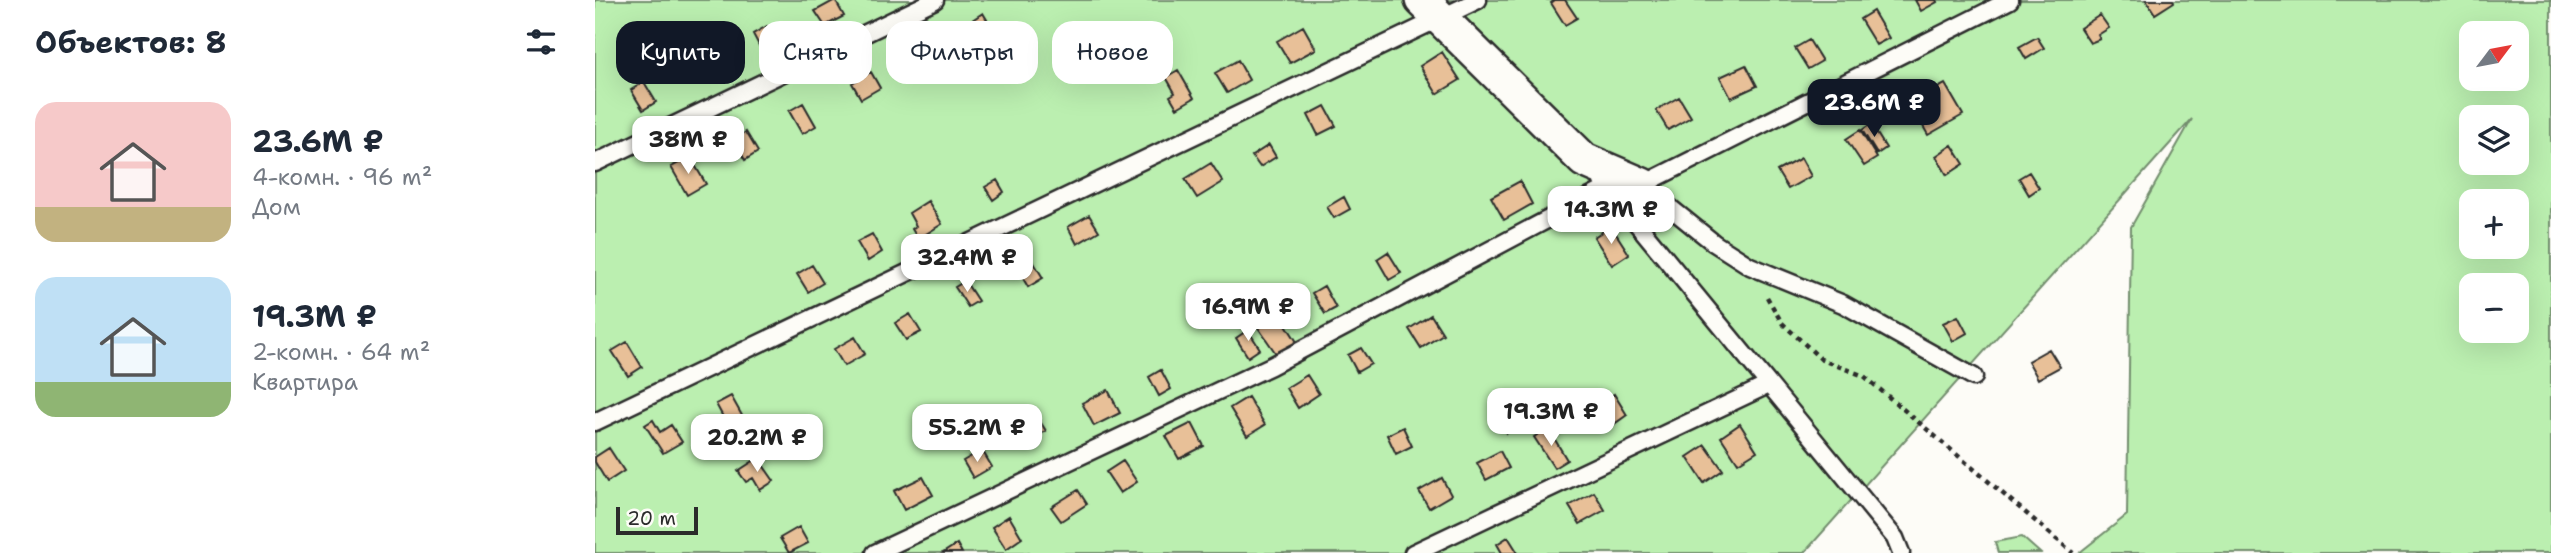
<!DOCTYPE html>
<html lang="ru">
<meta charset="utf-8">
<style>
:root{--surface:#fff;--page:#f6f6f7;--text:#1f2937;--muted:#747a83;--accent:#111827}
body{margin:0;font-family:"Shantell Sans",sans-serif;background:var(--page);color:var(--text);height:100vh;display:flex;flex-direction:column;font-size:26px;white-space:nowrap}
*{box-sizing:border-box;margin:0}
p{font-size:23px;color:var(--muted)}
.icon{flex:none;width:38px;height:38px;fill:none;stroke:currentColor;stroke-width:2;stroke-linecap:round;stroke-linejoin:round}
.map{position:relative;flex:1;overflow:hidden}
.sheet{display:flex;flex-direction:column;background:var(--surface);width:595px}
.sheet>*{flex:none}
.top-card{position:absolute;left:21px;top:21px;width:665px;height:63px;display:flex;gap:14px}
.needle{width:46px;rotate:58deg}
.controls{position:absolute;left:1864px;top:21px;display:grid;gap:14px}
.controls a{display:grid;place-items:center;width:70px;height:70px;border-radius:14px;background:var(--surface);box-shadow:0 7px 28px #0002;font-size:35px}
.scale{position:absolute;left:21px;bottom:18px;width:82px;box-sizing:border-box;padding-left:7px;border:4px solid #2b2b2b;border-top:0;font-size:19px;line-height:24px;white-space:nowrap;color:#2b2b2b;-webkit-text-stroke:5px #fdfcf7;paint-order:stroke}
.price{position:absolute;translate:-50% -60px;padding:0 16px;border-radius:14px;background:#fff;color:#222;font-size:23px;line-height:46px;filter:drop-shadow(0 2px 4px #0008)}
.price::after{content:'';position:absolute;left:50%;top:42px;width:21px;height:16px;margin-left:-10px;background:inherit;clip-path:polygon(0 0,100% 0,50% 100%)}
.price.selected{background:var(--accent);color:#fff}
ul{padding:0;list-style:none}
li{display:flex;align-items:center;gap:21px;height:175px;padding:0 35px}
li span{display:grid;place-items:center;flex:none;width:196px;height:140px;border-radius:21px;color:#555}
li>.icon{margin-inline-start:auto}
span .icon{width:84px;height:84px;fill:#fffc;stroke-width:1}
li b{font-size:30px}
h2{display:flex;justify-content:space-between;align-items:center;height:84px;padding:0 35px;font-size:30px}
.pill{padding:0 24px;border-radius:21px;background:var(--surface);box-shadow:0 7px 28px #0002;font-size:24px;line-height:63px}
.pill.selected{background:var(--accent);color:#fff}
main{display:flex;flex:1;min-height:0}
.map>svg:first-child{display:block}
</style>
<main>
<section class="sheet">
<h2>Объектов: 8<svg class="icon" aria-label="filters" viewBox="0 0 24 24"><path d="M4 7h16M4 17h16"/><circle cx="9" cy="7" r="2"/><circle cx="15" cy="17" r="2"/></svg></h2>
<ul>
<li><span style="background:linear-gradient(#f6c9c9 75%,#c2b280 0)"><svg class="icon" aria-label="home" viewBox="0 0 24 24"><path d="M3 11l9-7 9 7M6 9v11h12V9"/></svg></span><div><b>23.6M ₽</b><p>4-комн. · 96 m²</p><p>Дом</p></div></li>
<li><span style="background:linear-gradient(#bfe0f5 75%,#8fb573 0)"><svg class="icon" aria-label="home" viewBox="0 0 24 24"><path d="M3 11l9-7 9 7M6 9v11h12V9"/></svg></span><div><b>19.3M ₽</b><p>2-комн. · 64 m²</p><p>Квартира</p></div></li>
</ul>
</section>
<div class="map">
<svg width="1956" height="553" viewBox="0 0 1956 553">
<rect width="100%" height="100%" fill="#fdfcf7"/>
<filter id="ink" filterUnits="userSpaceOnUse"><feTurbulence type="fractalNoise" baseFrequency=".0143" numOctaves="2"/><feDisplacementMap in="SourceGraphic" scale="14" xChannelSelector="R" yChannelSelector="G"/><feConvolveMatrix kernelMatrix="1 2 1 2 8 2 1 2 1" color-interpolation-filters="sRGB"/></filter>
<g filter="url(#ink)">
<path fill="#bbefb0" stroke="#738d6e" stroke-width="2" fill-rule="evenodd" d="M 0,0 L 1956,0 L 1956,553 L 1484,553 L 1532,515 L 1536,227 L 1597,119 L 1209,553 L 0,553 ZM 1876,33 L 1922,33 L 1922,79 L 1876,79 ZM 1876,117 L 1922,117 L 1922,163 L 1876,163 ZM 1876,201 L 1922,201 L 1922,247 L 1876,247 ZM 1876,285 L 1922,285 L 1922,331 L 1876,331 Z
M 1427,537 L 1445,553 L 1403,553 L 1400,542 Z"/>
<path fill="#e8c098" stroke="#2b2b2b" stroke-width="2" d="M 240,0 L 249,16 L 230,26 L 220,11 Z
M 960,0 L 970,0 L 982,18 L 970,25 L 956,3 Z
M 1320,0 L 1341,0 L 1342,2 L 1326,11 Z
M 1551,0 L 1578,0 L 1579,2 L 1560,14 Z
M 1278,11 L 1294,38 L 1281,45 L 1265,19 Z
M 388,13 L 401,35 L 384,46 L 371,24 Z
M 1505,15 L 1514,28 L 1503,35 L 1505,39 L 1495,43 L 1485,28 Z
M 172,26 L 185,49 L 170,57 L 158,34 Z
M 708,26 L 721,49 L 695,63 L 682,41 Z
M 1442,37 L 1449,48 L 1431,59 L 1424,47 Z
M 1214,40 L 1227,61 L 1213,69 L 1200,48 Z
M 334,43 L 347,65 L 330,75 L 317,53 Z
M 847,52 L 865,80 L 842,94 L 825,66 Z
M 116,55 L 125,71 L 105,82 L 96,66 Z
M 643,60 L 654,80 L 632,93 L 620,73 Z
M 1151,65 L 1162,86 L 1136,98 L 1125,77 Z
M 583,70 L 599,98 L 582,108 L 575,96 L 580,93 L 571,77 Z
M 276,72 L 285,88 L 266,99 L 257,83 Z
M 49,82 L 61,102 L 48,110 L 36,90 Z
M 1350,84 L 1368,115 L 1333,135 L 1315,103 Z
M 1084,97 L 1096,117 L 1073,130 L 1061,110 Z
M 208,103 L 221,126 L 207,134 L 194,111 Z
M 730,106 L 741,126 L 723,135 L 713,115 Z
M 1276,124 L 1291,148 L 1282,154 L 1267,130 Z
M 1265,130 L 1282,158 L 1269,166 L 1251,139 Z
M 151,132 L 163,152 L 150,160 L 138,140 Z
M 674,145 L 681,157 L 665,167 L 657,156 Z
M 1357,145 L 1369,164 L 1352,175 L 1341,156 Z
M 95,157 L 111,184 L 92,195 L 76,167 Z
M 1206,158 L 1216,176 L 1193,189 L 1182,171 Z
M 616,163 L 628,182 L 602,198 L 590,179 Z
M 1434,172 L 1444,188 L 1434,195 L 1424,178 Z
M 402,180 L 409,192 L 398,200 L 390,187 Z
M 925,181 L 937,204 L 909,220 L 896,197 Z
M 749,197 L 755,209 L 739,218 L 732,207 Z
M 333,201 L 347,224 L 323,239 L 317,229 L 321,226 L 314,213 Z
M 494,215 L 504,231 L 482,244 L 473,227 Z
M 1016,226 L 1034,254 L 1017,265 L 999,237 Z
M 277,234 L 287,252 L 273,261 L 262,242 Z
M 793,252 L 806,273 L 794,280 L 782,259 Z
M 433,253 L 448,278 L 433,287 L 418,261 Z
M 217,265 L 228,283 L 213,292 L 202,274 Z
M 370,281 L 383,301 L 373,307 L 360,287 Z
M 729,286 L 741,308 L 730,314 L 717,293 Z
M 683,312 L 702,342 L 682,355 L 662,326 Z
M 315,314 L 326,332 L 311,340 L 300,323 Z
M 836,315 L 848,334 L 826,348 L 814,329 Z
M 1363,316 L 1372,333 L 1358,341 L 1348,323 Z
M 653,330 L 665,349 L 653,357 L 641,338 Z
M 260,337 L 270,354 L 249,366 L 239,349 Z
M 32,342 L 47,367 L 33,376 L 17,351 Z
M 766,348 L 776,364 L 762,372 L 753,355 Z
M 1454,349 L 1465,367 L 1443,379 L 1433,361 Z
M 566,370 L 576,389 L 564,396 L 554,377 Z
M 712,375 L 724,394 L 703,408 L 691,388 Z
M 513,390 L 525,413 L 499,426 L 487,403 Z
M 1019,394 L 1032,415 L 1015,427 L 1001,406 Z
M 136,396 L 150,421 L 135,430 L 121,404 Z
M 653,397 L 670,425 L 652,436 L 635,408 Z
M 922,410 L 926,417 L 921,420 L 924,425 L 912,433 L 905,421 Z
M 441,415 L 451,431 L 433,442 L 423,426 Z
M 58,420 L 65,432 L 76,425 L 87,442 L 68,453 L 50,425 Z
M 597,423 L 609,446 L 584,459 L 571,436 Z
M 1145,424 L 1162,451 L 1143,463 L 1126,437 Z
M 808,427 L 817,446 L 801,454 L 792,435 Z
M 953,428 L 972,460 L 959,468 L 939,437 Z
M 1110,445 L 1128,470 L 1109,483 L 1092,457 Z
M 14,448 L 29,471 L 12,482 L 0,462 L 0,457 Z
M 387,450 L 397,467 L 378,478 L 368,461 Z
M 905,451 L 914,468 L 891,480 L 882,463 Z
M 163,458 L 179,481 L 165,490 L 158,478 L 151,482 L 143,471 Z
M 528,461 L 542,482 L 525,493 L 511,472 Z
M 328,477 L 338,495 L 309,510 L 299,491 Z
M 847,478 L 856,495 L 834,508 L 824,491 Z
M 483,490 L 492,504 L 466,521 L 456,507 Z
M 999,492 L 1010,510 L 985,524 L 974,506 Z
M 414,516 L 427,538 L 411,549 L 397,527 Z
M 204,527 L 213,543 L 194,553 L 185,538 Z
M 913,537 L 923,553 L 907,553 L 902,544 Z
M 362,544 L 367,553 L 348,553 Z"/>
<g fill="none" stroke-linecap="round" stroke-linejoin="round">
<g stroke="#2b2b2b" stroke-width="21">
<path id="service" d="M 0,163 L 340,0
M 1007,181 L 1300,538 L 1306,553
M 1379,377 L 1248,304 L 1155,266 L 1119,243 L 1047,185 L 1415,0
M 0,422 L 883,0
M 280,553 L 676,366 L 1012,188
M 818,553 L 1173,385"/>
</g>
<g stroke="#2b2b2b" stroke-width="38">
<path id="minor" d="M 827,0 L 989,160 L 1047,185"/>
</g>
<path stroke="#2b2b2b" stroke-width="4.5" stroke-dasharray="5 5" stroke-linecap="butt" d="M 1172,297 L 1187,323 L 1227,360 L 1269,376 L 1478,553"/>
<use href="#service" stroke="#fdfcf7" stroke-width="16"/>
<use href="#minor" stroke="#fdfcf7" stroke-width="33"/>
</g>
</g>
</svg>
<div class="controls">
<a><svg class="needle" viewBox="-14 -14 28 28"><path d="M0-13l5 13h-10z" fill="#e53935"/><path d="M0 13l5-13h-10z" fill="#747a83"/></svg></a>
<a><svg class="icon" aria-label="layers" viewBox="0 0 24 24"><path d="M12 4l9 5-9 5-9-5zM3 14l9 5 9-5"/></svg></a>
<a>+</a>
<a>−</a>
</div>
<div class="scale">20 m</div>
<b class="price selected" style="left:1279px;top:139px">23.6M ₽</b>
<b class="price" style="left:93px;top:176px">38M ₽</b>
<b class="price" style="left:1016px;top:246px">14.3M ₽</b>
<b class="price" style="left:372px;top:294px">32.4M ₽</b>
<b class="price" style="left:653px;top:343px">16.9M ₽</b>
<b class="price" style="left:956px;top:448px">19.3M ₽</b>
<b class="price" style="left:382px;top:464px">55.2M ₽</b>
<b class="price" style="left:162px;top:474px">20.2M ₽</b>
<div class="top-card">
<a class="pill selected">Купить</a>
<a class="pill">Снять</a>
<a class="pill">Фильтры</a>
<a class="pill">Новое</a>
</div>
</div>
</main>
